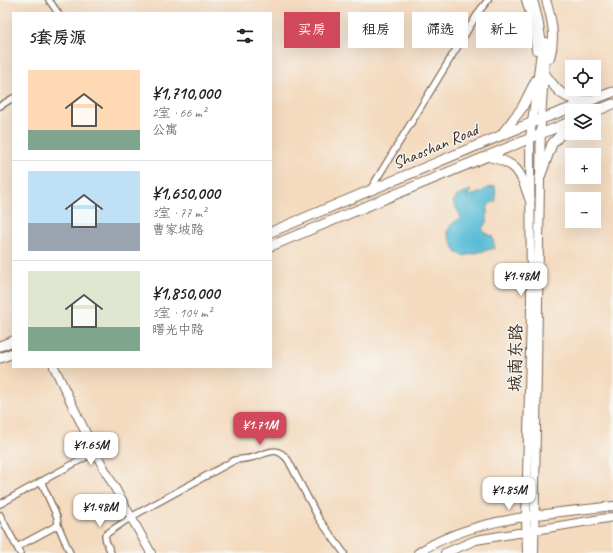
<!DOCTYPE html>
<html lang="zh">
<meta charset="utf-8">
<style>
:root{--surface:#fff;--page:#f6f6f6;--text:#222;--muted:#767676;--line:#e0e0e0;--accent:#d1495b}
body{margin:0;font-family:Caveat,"LXGW WenKai TC",sans-serif;background:var(--page);color:var(--text);height:100vh;display:flex;flex-direction:column;font-size:15px;white-space:nowrap}
*{box-sizing:border-box;margin:0}
p{font-size:13px;color:var(--muted)}
.icon{flex:none;width:22px;height:22px;fill:none;stroke:currentColor;stroke-width:2;stroke-linecap:round;stroke-linejoin:round}
.map{position:relative;flex:1;overflow:hidden}
.side{position:absolute;left:12px;top:12px;width:260px;height:356px;display:flex;flex-direction:column;background:var(--surface);border-radius:0px;box-shadow:0 4px 16px #0002}
.side>*{flex:none}
.hud{position:absolute;left:284px;top:12px;width:269px;height:36px;display:flex;gap:8px}
.tools{position:absolute;left:565px;top:60px;display:grid;gap:8px}
.tools a{display:grid;place-items:center;width:36px;height:36px;border-radius:0px;background:var(--surface);box-shadow:0 4px 16px #0002;font-size:20px}
.price{position:absolute;translate:-50% -34px;padding:0 9px;border-radius:8px;background:#fff;color:#222;font-size:13px;line-height:26px;filter:drop-shadow(0 1px 2px #0008)}
.price::after{content:'';position:absolute;left:50%;top:24px;width:12px;height:9px;margin-left:-6px;background:inherit;clip-path:polygon(0 0,100% 0,50% 100%)}
.price.active{background:var(--accent);color:#fff}
ul{padding:0;list-style:none}
li{display:flex;align-items:center;gap:12px;height:100px;padding:0 16px}
li+li{border-top:1px solid var(--line)}
li span{display:grid;place-items:center;flex:none;width:112px;height:80px;border-radius:0px;color:#555}
li>.icon{margin-inline-start:auto}
span .icon{width:48px;height:48px;fill:#fffc;stroke-width:1}
li b{font-size:17px}
h2{display:flex;justify-content:space-between;align-items:center;height:48px;padding:0 16px;font-size:17px}
.tag{padding:0 14px;border-radius:0px;background:var(--surface);box-shadow:0 4px 16px #0002;font-size:14px;line-height:36px}
.tag.active{background:var(--accent);color:#fff}
.map>svg:first-child{display:block}
</style>
<div class="map">
<svg width="613" height="553" viewBox="0 0 613 553">
<rect width="100%" height="100%" fill="#f6f6f2"/>
<filter id="ink" filterUnits="userSpaceOnUse"><feTurbulence type="fractalNoise" baseFrequency=".025" numOctaves="2"/><feDisplacementMap in="SourceGraphic" scale="8" xChannelSelector="R" yChannelSelector="G"/><feConvolveMatrix kernelMatrix="1 2 1 2 8 2 1 2 1" color-interpolation-filters="sRGB"/></filter>
<filter id="wash" filterUnits="userSpaceOnUse"><feTurbulence type="fractalNoise" baseFrequency=".012" numOctaves="4" result="noise"/><feDisplacementMap in="SourceGraphic" scale="16" xChannelSelector="R" yChannelSelector="G"/><feGaussianBlur stdDeviation="0.9" result="paint"/><feColorMatrix in="noise" values="0 0 0 0 0 0 0 0 0 0 0 0 0 0 0 0 0 1.4 0 .05"/><feComposite in="paint" operator="in"/></filter>
<g filter="url(#wash)">
<rect width="100%" height="100%" fill="#f4dabe"/>
<path fill="#57bcd5" stroke="#49737a" d="M 495,186 L 496,201 L 489,204 L 487,210 L 487,223 L 482,228 L 485,233 L 492,236 L 495,248 L 464,256 L 456,252 L 447,232 L 451,225 L 461,217 L 453,202 L 457,196 L 471,190 L 467,196 C 480,195 484,188 495,186 Z"/>
</g>
<g filter="url(#ink)">
<g fill="none" stroke-linecap="round" stroke-linejoin="round">
<g stroke="#7c6856" stroke-width="8">
<path id="street" d="M 49,0 L 58,13
M 0,106 L 13,98
M 370,190 L 480,10 L 488,0
M 41,481 L 57,517 L 58,525 L 70,553
M 0,504 L 95,452
M 0,515 L 20,553
M 17,547 L 58,525
M 111,553 L 106,541 L 105,535 L 131,517 L 235,460 C 241,459 248,459 254,457 C 269,453 276,445 288,460 L 319,519 L 344,553"/>
</g>
<g stroke="#7c6856" stroke-width="10">
<path id="secondary" d="M 526,0 L 533,24 L 536,50
M 546,0 C 552,19 556,38 550,58
M 54,367 L 95,452 L 151,553
M 418,553 C 472,517 550,514 613,506
M 445,553 L 476,540 L 613,517
M 527,553 L 526,517 L 531,310 L 530,138 L 542,44 L 538,19 L 533,0
M 534,553 L 541,120 L 546,42"/>
</g>
<g stroke="#7c6856" stroke-width="11">
<path id="primary" d="M 545,74 C 556,90 566,102 587,100
M 594,112 L 613,104
M 502,134 L 522,108 L 536,80
M 487,156 C 518,163 520,171 530,200
M 540,177 L 552,144 L 572,122
M 271,232 L 531,123 L 613,92
M 271,246 L 572,121
M 0,346 L 13,341
M 0,358 L 13,353"/>
</g>
<use href="#street" stroke="#fff" stroke-width="5.5"/>
<use href="#secondary" stroke="#fff" stroke-width="8"/>
<use href="#primary" stroke="#fff" stroke-width="9"/>
</g>
</g>
<g text-anchor="middle" stroke-width="3" stroke-linejoin="round" paint-order="stroke">
<g font-size="17" fill="#3b2a1e" stroke="#f6f6f2">
<text transform="translate(435 146) rotate(-23)" y="6">Shaoshan Road</text>
<text transform="translate(515 358) rotate(-89)" y="6">城南东路</text>
</g>
</g>
</svg>
<div class="tools">
<a><svg class="icon" aria-label="locate" viewBox="0 0 24 24"><circle cx="12" cy="12" r="6"/><path d="M12 2v4M12 18v4M2 12h4M18 12h4"/></svg></a>
<a><svg class="icon" aria-label="layers" viewBox="0 0 24 24"><path d="M12 4l9 5-9 5-9-5zM3 14l9 5 9-5"/></svg></a>
<a>+</a>
<a>−</a>
</div>
<b class="price" style="left:521px;top:297px">¥1.48M</b>
<b class="price active" style="left:260px;top:446px">¥1.71M</b>
<b class="price" style="left:91px;top:466px">¥1.65M</b>
<b class="price" style="left:509px;top:511px">¥1.85M</b>
<b class="price" style="left:100px;top:528px">¥1.48M</b>
<div class="hud">
<a class="tag active">买房</a>
<a class="tag">租房</a>
<a class="tag">筛选</a>
<a class="tag">新上</a>
</div>
<section class="side">
<h2>5套房源<svg class="icon" aria-label="filters" viewBox="0 0 24 24"><path d="M4 7h16M4 17h16"/><circle cx="9" cy="7" r="2"/><circle cx="15" cy="17" r="2"/></svg></h2>
<ul>
<li><span style="background:linear-gradient(#ffd9b3 75%,#7fa58c 0)"><svg class="icon" aria-label="home" viewBox="0 0 24 24"><path d="M3 11l9-7 9 7M6 9v11h12V9"/></svg></span><div><b>¥1,710,000</b><p>2室 · 66 m²</p><p>公寓</p></div></li>
<li><span style="background:linear-gradient(#bfe0f5 65%,#9aa5b1 0)"><svg class="icon" aria-label="home" viewBox="0 0 24 24"><path d="M3 11l9-7 9 7M6 9v11h12V9"/></svg></span><div><b>¥1,650,000</b><p>3室 · 77 m²</p><p>曹家坡路</p></div></li>
<li><span style="background:linear-gradient(#dfe7d0 70%,#7fa58c 0)"><svg class="icon" aria-label="home" viewBox="0 0 24 24"><path d="M3 11l9-7 9 7M6 9v11h12V9"/></svg></span><div><b>¥1,850,000</b><p>3室 · 104 m²</p><p>曙光中路</p></div></li>
</ul>
</section>
</div>
